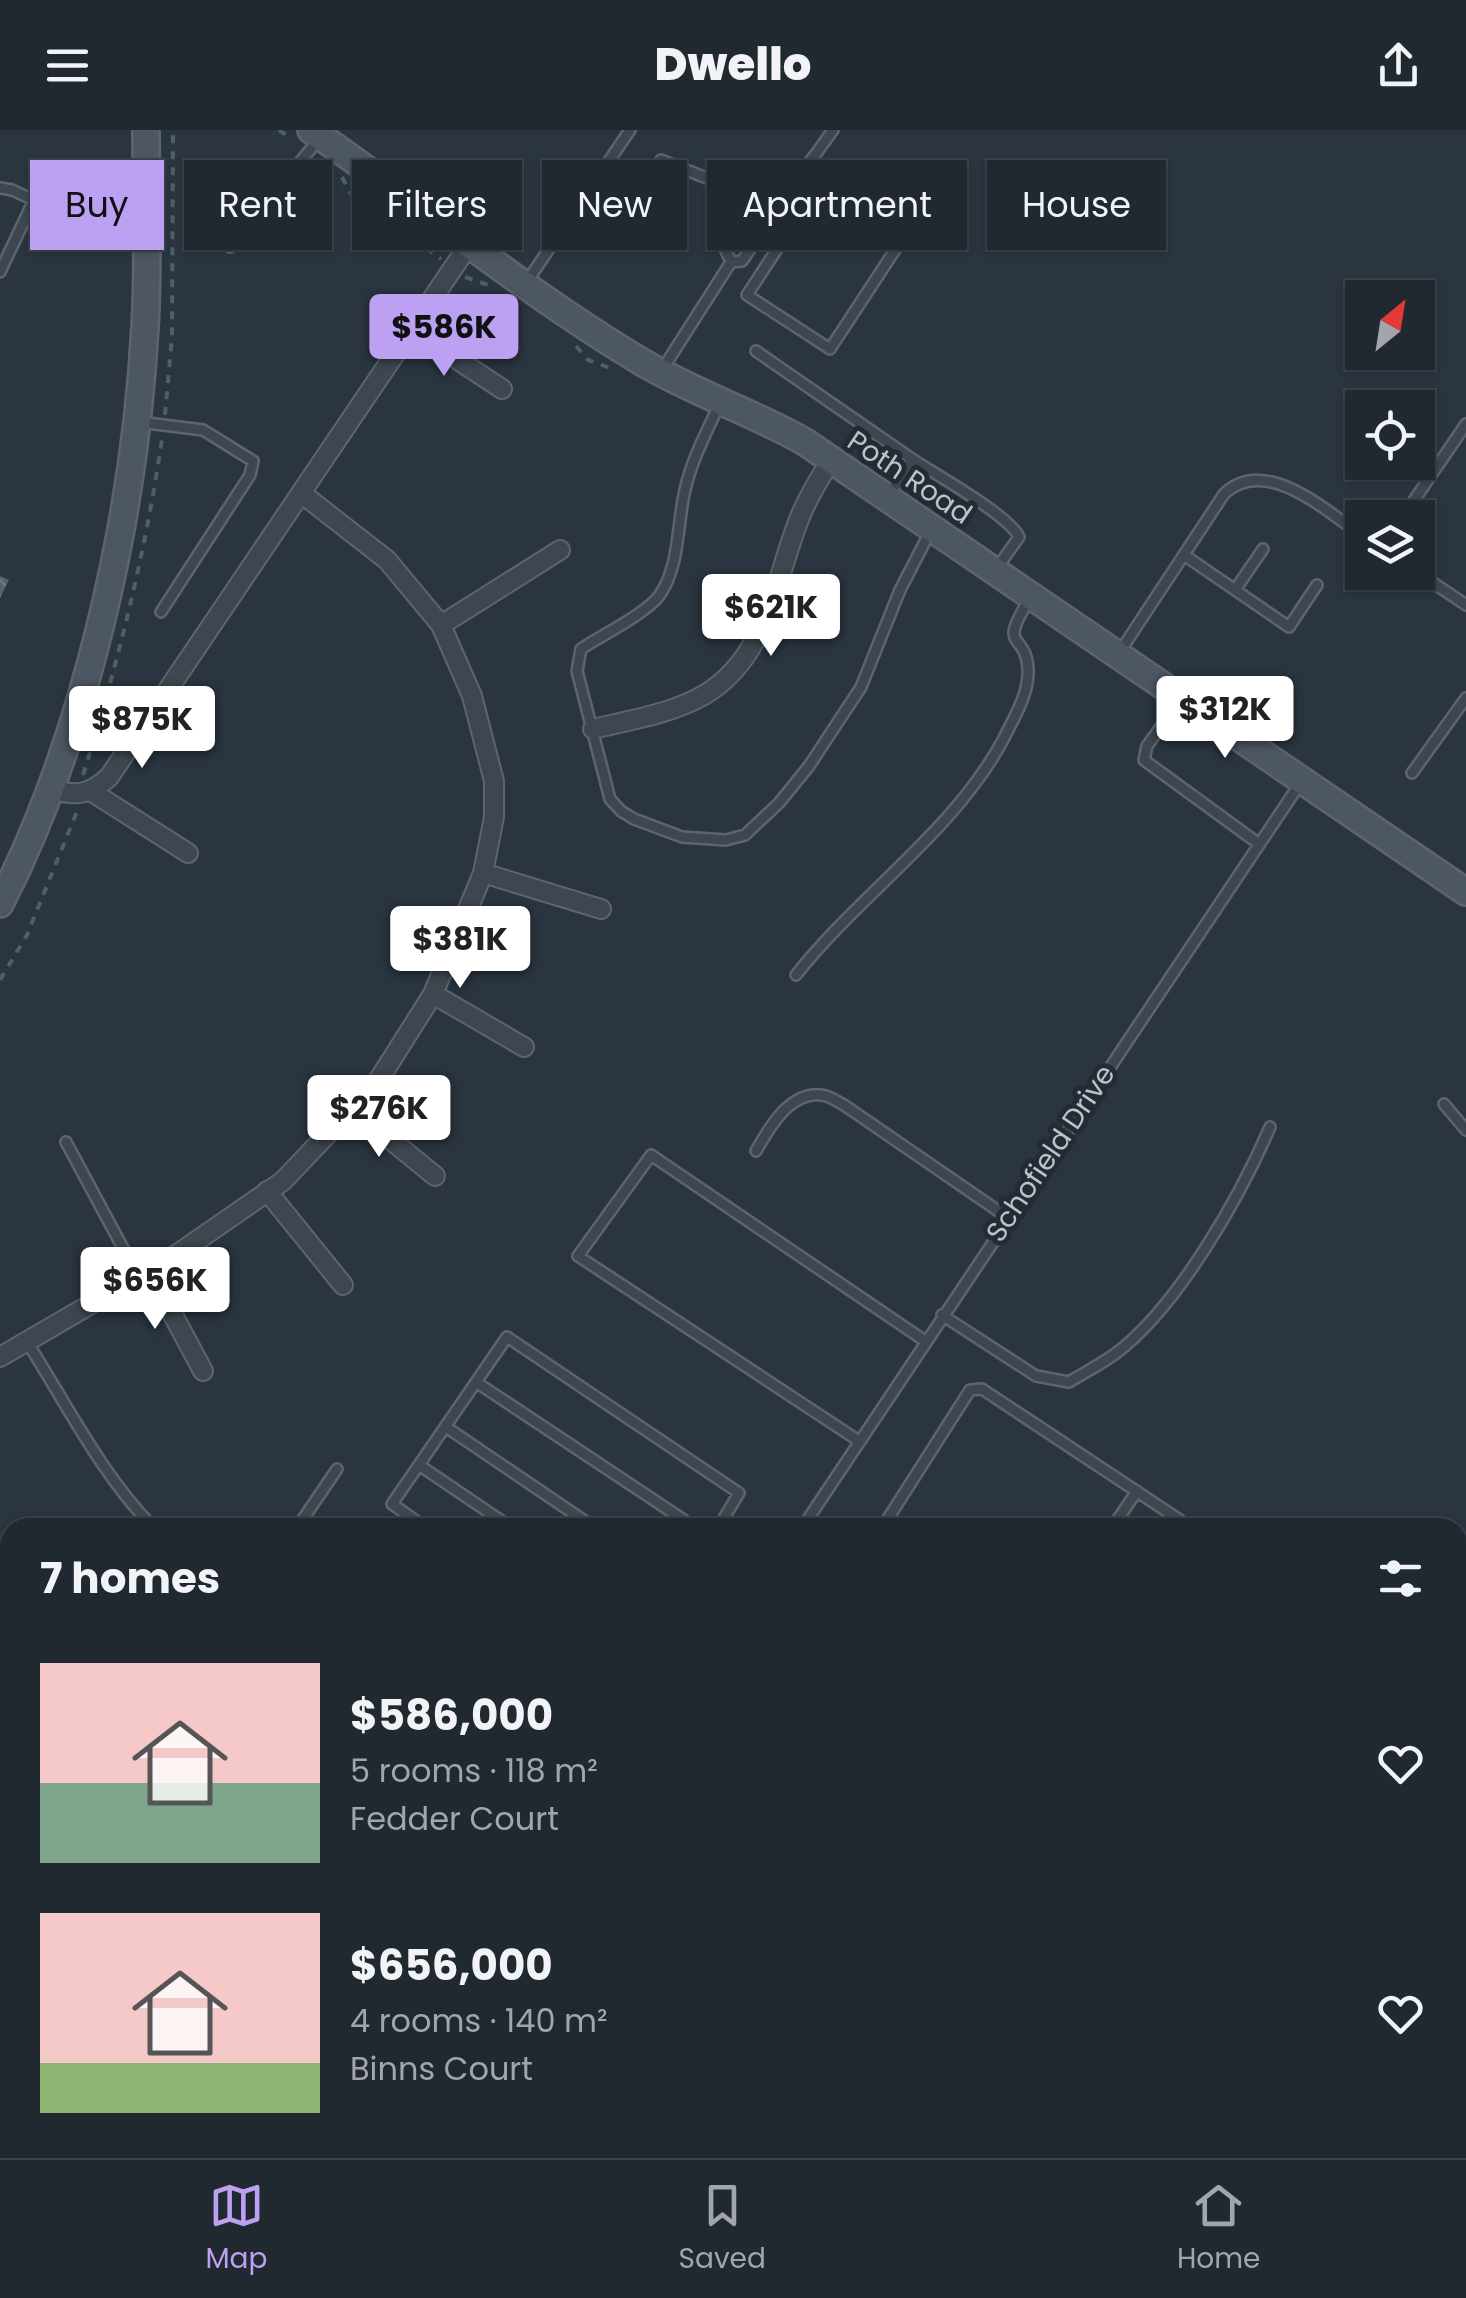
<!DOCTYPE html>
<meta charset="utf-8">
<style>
:root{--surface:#202830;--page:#2d343c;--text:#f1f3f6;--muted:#a2a6ab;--line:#3d444c;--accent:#bca0f2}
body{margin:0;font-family:Poppins,sans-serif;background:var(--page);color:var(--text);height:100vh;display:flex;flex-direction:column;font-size:38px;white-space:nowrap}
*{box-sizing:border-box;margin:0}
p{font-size:32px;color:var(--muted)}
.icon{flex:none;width:55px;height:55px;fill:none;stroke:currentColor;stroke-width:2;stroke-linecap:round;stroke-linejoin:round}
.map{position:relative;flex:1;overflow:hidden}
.drawer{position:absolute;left:0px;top:1388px;width:1468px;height:642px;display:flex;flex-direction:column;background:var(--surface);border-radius:30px 30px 0 0;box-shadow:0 2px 8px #0004,0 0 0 2px var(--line)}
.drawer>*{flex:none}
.banner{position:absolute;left:30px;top:30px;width:1408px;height:90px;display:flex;gap:20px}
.needle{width:65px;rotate:30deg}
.tools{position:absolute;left:1345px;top:150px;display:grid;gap:20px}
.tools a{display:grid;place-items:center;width:90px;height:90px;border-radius:0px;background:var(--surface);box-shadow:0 2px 8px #0004,0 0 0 2px var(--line);font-size:50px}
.price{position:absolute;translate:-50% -85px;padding:0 22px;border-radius:10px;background:#fff;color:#222;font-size:32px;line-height:65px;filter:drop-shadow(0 2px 5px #0008)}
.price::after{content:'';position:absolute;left:50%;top:60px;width:30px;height:22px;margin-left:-15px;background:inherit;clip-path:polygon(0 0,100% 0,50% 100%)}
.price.current{background:var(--accent);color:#111}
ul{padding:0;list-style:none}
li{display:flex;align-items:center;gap:30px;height:250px;padding:0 40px}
li span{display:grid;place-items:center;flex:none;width:280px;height:200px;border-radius:0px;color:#555}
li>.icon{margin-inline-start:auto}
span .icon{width:120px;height:120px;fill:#fffc;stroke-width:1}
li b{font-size:42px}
h2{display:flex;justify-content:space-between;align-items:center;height:120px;padding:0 40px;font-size:42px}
.chip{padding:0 35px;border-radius:0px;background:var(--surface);box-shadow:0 2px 8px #0004,0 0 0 2px var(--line);font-size:35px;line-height:90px}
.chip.current{background:var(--accent);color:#111}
header{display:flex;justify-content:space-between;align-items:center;height:130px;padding:0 40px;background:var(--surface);font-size:45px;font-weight:800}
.tab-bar{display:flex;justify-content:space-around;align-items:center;height:140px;border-top:2px solid var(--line);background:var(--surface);font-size:28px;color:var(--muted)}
.tab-bar a{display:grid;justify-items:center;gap:5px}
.tab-bar .current{color:var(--accent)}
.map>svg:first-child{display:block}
</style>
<header><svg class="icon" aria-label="menu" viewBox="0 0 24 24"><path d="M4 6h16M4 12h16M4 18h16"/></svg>Dwello<svg class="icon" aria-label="share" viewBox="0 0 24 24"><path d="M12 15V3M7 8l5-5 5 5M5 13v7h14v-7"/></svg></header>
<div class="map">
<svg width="1466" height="2028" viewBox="0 0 1466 2028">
<defs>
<pattern id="building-back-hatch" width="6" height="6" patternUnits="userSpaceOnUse" patternTransform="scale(2.5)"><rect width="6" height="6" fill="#56626c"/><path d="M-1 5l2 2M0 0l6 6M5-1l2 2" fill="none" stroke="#6c7780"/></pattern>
</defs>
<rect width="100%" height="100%" fill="#2a3540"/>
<path fill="url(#building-back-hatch)" d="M 0,446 L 9,450 L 0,468 Z
M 485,2020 L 526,2020 L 520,2028 L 497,2028 Z
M 1254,2020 L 1301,2020 L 1296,2028 L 1267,2028 Z"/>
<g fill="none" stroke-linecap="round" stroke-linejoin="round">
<g stroke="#5c656d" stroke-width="14">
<path id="lane" d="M 661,30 L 775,75
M 0,58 L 12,60 L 77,90 L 144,102
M 760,92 L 781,113 L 747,165 L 830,219 L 895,120 L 799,49
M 230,117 L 319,9
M 731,132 L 726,121 L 738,101 L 752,100 C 782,69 808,36 833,0
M 0,142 L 34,70
M 528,150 L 630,0
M 756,221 L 912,329
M 662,240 L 731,132 L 742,131 L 755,112 L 752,100
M 720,273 C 707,301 692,329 685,360 C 677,393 680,437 659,466 C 645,484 602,505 581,519 L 577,541 L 610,669 L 621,681 L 634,689 L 682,707 L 726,710 L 745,705 L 779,673 L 809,636 L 861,557 L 900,460 L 930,402
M 139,292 L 203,300 L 253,331 L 250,345 L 161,482
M 889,365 L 912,329 C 935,344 1010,386 1019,407 L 997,438
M 1402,388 L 1466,294
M 1184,425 L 1289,497 L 1317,455
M 1417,442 L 1466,475
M 1235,460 L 1263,419
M 1119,523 L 1224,364 C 1265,324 1328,382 1362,406
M 1180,570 L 1147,616 L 1144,630 L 1259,714
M 1412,643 L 1466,568
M 796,845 C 860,764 953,702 1003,610 C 1014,587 1029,565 1028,539 C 1026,501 997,521 1029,470
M 1444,974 L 1466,1000
M 66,1012 L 138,1146
M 756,1021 C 769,998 789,962 821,965 C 828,965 838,972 844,975 L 1007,1087
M 942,1185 L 1036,1246 L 1069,1252 C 1084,1243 1101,1234 1115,1224 C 1177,1178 1240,1067 1270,997
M 27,1212 C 66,1273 102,1346 154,1398
M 476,1252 L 696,1398
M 446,1297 L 595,1398
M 859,1311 L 578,1126 L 651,1025 L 925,1211
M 419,1335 L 512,1398
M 297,1398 L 337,1339
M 426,1398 L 392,1374 L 507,1207 L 739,1363 L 718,1398
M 802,1398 L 1301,652
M 882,1398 L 970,1260 L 982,1259 L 1192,1398
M 1112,1398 L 1137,1361
M 1162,1398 L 1171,1384
M 0,1896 L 10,1882
M 1458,1936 L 1466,1924
M 1458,1948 L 1466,1954
M 77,2020 L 95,2028
M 774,2020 L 787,2028
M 1208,2020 L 1220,2028
M 379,2028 L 385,2020
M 444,2028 L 449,2020
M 554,2028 L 560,2020
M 652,2028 L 658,2020
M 706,2028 L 712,2020
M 1031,2028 L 1036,2020
M 1339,2028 L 1345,2020
M 1395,2028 L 1401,2020
M 1457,2028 L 1466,2014"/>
</g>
<g stroke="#5c656d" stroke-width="22">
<path id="street" d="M 411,199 L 502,259
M 441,495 L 560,420
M 593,599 C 630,590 671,584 704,565 C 766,529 775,452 798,392 C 806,370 819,349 831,330
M 49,659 C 76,666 88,666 109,647 L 470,113
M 92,662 L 188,723
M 483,743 L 601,779
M 433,864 L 524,917
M 352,978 L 435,1046
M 267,1061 L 343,1155
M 149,1140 L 203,1241
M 0,1227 L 179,1123 L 283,1051 L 378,951 L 433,864 L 483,743 L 494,687 L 494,651 L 472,566 L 441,495 L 387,430 L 301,363
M 1458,1521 L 1466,1508
M 143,2028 L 149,2020"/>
</g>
<g stroke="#5c656d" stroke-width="30">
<path id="secondary" d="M 311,0 C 422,76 526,163 642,232 C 694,263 752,282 805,312 L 1466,762
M 0,774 C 86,606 135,385 145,197 C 149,132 146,65 146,0"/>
</g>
<g stroke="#485059" stroke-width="32">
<path id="primary" d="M 0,1924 L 10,1928
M 234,2020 L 253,2028"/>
</g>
<path stroke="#4e6162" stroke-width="4" stroke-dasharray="8 8" stroke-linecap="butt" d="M 279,0 L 292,9
M 342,47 L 351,64 L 441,129
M 465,147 L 488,155
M 576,216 L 588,230 L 613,239
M 165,285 L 172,207 L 173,0
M 83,645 C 118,533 145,425 162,309
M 0,850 L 27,805 L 78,679"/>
<use href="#lane" stroke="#3e4750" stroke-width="9"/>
<use href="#street" stroke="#3e4750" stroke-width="18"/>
<use href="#secondary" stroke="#4d5762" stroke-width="25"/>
<use href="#primary" stroke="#5c6670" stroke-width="28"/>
</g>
<g text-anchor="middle" stroke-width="10" stroke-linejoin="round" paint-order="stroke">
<g font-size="28" fill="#bbc2ca" stroke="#232c35">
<text transform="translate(910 347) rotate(34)" y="10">Poth Road</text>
<text transform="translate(1050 1023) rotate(-56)" y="10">Schofield Drive</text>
</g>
</g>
</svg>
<div class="tools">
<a><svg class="needle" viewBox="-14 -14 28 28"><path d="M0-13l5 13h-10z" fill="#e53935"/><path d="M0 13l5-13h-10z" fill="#a2a6ab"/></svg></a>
<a><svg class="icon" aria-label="locate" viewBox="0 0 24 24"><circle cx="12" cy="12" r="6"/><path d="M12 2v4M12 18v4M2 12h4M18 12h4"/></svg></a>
<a><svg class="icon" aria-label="layers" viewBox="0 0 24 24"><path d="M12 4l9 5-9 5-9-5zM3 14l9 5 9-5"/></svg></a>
</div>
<b class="price current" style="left:444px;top:249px">$586K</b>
<b class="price" style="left:771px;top:529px">$621K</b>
<b class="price" style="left:1225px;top:631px">$312K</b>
<b class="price" style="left:142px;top:641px">$875K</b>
<b class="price" style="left:460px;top:861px">$381K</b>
<b class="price" style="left:379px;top:1030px">$276K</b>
<b class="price" style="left:155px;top:1202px">$656K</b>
<div class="banner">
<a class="chip current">Buy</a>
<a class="chip">Rent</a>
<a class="chip">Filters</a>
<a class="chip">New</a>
<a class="chip">Apartment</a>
<a class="chip">House</a>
</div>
<section class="drawer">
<h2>7 homes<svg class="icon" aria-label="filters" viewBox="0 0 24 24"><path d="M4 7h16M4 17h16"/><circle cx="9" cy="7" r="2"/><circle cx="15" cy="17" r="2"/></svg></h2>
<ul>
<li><span style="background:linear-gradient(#f6c9c9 60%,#7fa58c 0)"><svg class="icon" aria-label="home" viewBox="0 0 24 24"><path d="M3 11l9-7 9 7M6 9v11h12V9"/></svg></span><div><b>$586,000</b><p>5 rooms · 118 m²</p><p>Fedder Court</p></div><svg class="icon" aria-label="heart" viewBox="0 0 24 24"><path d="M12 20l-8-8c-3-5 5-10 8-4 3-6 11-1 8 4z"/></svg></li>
<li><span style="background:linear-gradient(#f6c9c9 75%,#8fb573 0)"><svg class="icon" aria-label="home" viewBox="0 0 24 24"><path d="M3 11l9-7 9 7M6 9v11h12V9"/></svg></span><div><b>$656,000</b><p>4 rooms · 140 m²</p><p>Binns Court</p></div><svg class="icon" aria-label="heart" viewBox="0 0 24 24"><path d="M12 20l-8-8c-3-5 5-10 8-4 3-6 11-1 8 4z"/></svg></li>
</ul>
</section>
</div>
<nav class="tab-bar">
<a class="current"><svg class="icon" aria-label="map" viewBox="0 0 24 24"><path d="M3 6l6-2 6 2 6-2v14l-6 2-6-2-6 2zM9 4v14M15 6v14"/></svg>Map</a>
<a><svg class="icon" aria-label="saved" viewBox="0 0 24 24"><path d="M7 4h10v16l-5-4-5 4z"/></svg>Saved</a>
<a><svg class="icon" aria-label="home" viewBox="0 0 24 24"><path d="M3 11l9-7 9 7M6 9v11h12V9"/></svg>Home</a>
</nav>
